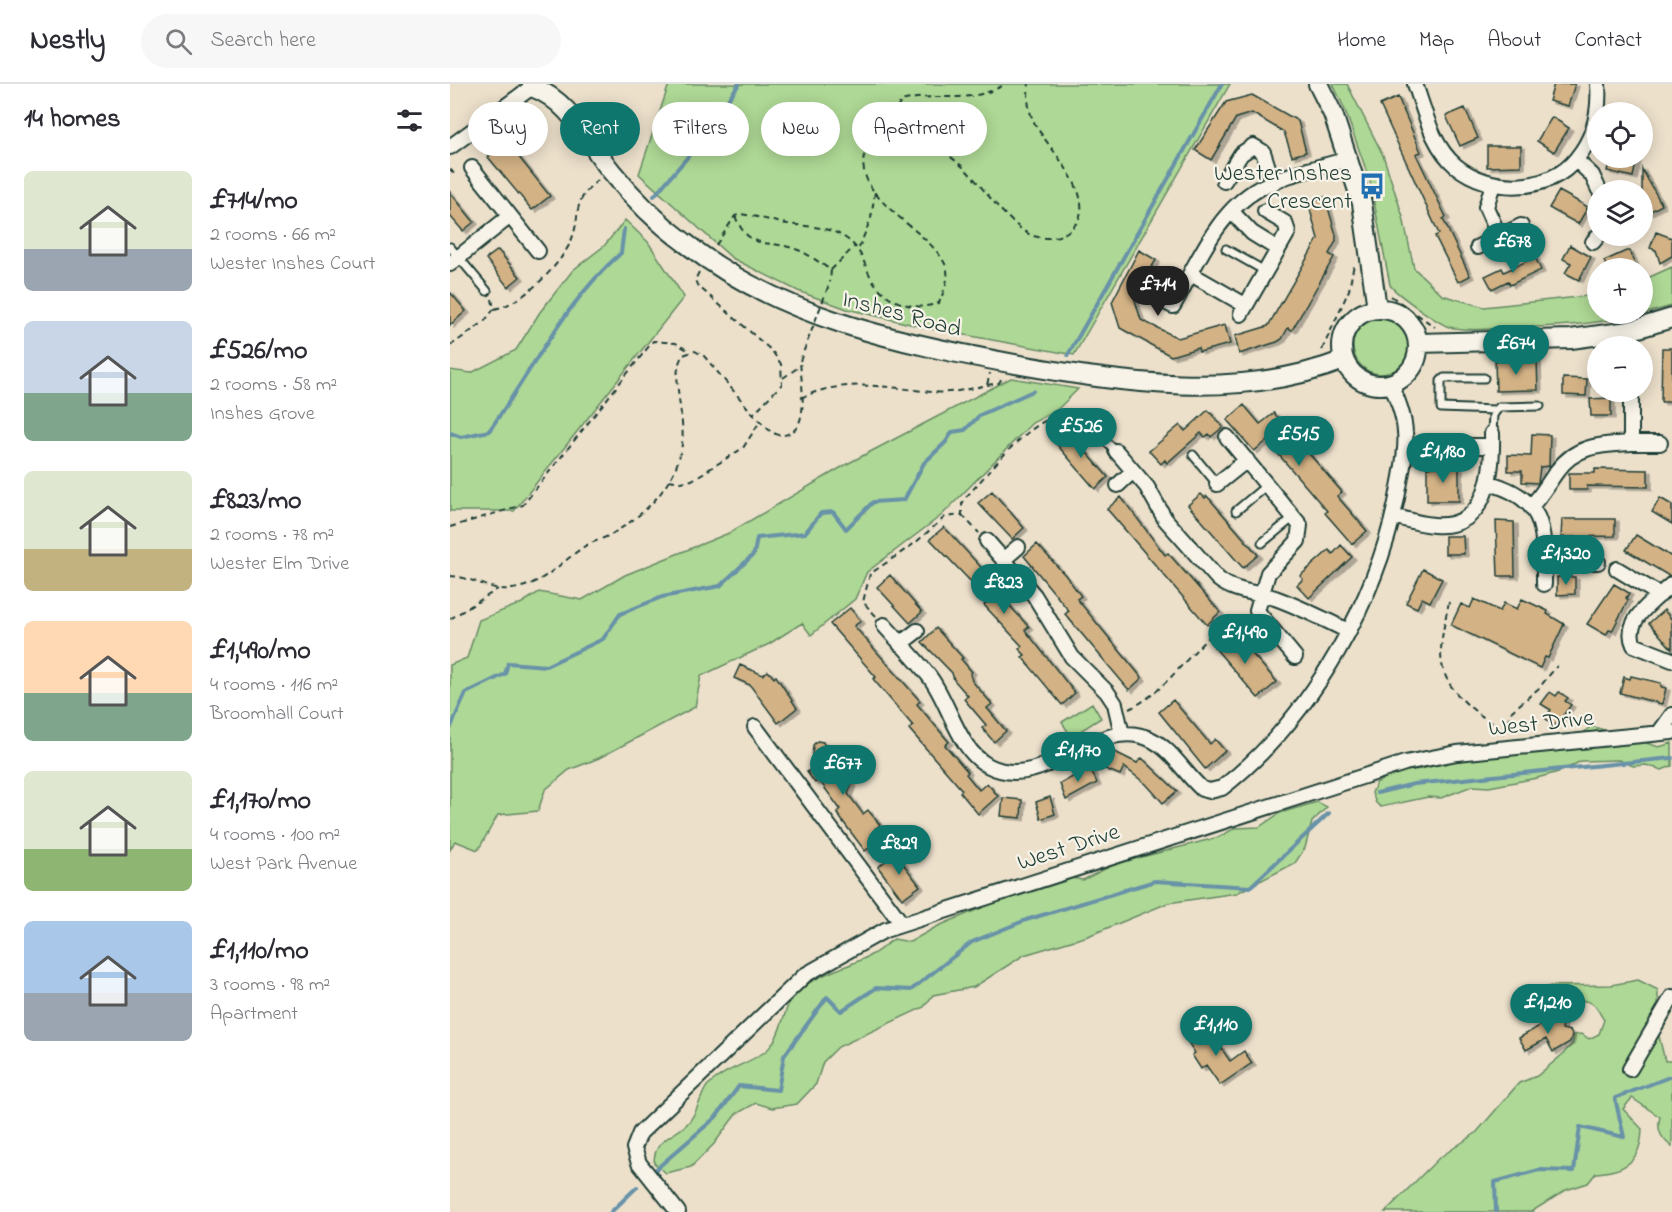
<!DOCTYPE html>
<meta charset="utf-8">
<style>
:root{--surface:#fff;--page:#f7f7f7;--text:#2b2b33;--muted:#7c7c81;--line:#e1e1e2;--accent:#0f766e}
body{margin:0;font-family:"Indie Flower",sans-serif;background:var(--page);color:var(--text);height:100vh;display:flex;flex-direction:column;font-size:22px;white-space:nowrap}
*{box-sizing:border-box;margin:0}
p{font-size:20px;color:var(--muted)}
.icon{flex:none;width:33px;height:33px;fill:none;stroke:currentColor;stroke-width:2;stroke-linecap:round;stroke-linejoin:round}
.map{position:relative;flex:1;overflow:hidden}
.drawer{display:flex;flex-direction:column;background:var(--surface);width:450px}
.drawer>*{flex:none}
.guide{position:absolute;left:18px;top:18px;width:570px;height:54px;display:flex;gap:12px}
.buttons{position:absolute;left:1137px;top:18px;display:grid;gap:12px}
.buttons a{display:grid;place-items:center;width:66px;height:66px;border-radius:50%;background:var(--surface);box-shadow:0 3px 15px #0003;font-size:30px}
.price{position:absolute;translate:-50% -51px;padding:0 14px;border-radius:21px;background:var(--accent);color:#fff;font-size:20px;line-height:39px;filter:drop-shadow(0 2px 3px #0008)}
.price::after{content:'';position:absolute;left:50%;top:36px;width:18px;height:14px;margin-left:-9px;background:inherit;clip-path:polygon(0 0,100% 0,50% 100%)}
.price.active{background:#222;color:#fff}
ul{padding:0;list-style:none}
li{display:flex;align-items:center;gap:18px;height:150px;padding:0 24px}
li span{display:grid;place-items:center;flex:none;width:168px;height:120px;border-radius:9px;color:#555}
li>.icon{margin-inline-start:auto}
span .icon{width:72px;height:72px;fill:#fffc;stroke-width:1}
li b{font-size:26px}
h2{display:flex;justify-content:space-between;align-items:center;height:72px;padding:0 24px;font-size:26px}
.tag{padding:0 21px;border-radius:27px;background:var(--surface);box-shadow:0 3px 15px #0003;font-size:21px;line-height:54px}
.tag.active{background:var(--accent);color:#fff}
header{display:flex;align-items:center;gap:36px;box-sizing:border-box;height:84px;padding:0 30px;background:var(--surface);border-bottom:2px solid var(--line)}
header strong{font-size:28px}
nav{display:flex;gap:33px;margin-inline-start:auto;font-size:21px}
.search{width:420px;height:54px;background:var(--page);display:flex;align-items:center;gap:15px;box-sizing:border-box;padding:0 21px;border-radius:33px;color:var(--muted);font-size:22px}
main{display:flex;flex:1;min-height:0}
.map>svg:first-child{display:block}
</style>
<header>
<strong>Nestly</strong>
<div class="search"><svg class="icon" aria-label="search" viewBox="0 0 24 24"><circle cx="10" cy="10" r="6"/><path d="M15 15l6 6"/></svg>Search here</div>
<nav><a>Home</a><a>Map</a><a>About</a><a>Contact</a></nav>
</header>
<main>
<section class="drawer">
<h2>14 homes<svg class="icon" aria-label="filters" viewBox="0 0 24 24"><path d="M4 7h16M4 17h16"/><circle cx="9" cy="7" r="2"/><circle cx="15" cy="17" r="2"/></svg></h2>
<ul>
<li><span style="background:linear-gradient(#dfe7d0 65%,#9aa5b1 0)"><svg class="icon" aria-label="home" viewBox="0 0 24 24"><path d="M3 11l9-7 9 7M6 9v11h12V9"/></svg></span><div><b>£714/mo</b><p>2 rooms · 66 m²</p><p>Wester Inshes Court</p></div></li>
<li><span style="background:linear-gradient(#c9d6e8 60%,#7fa58c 0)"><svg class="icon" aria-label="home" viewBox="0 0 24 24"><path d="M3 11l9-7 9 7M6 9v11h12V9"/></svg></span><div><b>£526/mo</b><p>2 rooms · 58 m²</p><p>Inshes Grove</p></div></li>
<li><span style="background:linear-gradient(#dfe7d0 65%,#c2b280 0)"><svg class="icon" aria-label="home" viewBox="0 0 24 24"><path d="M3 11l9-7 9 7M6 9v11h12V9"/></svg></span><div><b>£823/mo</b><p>2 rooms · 78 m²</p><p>Wester Elm Drive</p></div></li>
<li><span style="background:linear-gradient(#ffd9b3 60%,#7fa58c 0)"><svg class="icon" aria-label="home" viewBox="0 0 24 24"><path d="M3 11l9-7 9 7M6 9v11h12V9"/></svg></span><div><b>£1,490/mo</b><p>4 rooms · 116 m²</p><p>Broomhall Court</p></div></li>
<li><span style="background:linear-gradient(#dfe7d0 65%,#8fb573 0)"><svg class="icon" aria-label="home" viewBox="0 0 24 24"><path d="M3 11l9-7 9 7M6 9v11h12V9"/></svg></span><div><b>£1,170/mo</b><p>4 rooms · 100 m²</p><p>West Park Avenue</p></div></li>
<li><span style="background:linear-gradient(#a9c7e8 60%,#9aa5b1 0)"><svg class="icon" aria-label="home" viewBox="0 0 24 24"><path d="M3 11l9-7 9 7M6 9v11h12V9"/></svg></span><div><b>£1,110/mo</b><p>3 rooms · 98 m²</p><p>Apartment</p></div></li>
</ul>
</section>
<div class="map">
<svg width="1222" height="1128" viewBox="0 0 1222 1128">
<defs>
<filter id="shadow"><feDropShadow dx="4" dy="2.5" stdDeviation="0" flood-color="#0004"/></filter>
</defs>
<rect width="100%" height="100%" fill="#ece0cb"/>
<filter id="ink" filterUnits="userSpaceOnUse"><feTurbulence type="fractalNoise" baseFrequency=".0167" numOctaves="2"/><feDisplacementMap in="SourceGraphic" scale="12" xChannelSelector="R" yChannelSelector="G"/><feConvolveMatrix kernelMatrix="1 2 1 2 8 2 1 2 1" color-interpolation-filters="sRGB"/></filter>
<g filter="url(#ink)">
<path fill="#aed895" stroke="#668a64" stroke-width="1.5" d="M 219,0 L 780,0 L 624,271 L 477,244 L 397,225 L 348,207 L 282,174 L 189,90 Z
M 883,0 L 897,0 L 933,71 L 953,133 L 964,184 L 992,211 L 1034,223 L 1147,211 L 1148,230 L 1192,230 L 1193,196 L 1222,183 L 1222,222 C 1165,239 1114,243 1054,244 C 1036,245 1016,247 999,243 C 988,239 946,210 940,201 L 920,97 L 895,26 Z
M 175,136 L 198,158 L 234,213 L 64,427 L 0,427 L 0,286 L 21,289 L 66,266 L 90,228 L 123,186 L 154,162 Z
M903 262a28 28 0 1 1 56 0a28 28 0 1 1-56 0Z
M 561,294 L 628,305 L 607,326 L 582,339 L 492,431 L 417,488 L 405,515 L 361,551 L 352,539 L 319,560 L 251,592 L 245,623 L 149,674 L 119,686 L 95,706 L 88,727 L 48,731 L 28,766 L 5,757 L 0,766 L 0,581 L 17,574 L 29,536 L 72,519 L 89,508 L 132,516 L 175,491 L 279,449 L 397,380 Z
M 642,619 L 651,634 L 621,653 L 612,638 Z
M 1141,642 L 1209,663 L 1222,659 L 1222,682 L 1212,686 L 1196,681 L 1183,682 L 1169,676 L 1131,677 L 1112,687 L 1087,694 L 1039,703 L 1022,702 L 991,714 L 978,713 L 931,723 L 926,719 L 922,709 L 926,699 L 946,688 L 971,685 L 1016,674 L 1119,662 Z
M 867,718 L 877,723 L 862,738 L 855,764 L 845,779 L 787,809 L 718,819 L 638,852 L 574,871 L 524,903 L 483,911 L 474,923 L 388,963 L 373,978 L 366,1000 L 347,1020 L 322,1024 L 306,1019 L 286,1030 L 264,1060 L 241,1083 L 216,1089 L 204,1079 C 204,1055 222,1054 237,1040 C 248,1030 251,1008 258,1001 C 275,985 295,981 313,969 C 332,958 334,920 344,910 C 369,888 395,885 421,871 C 429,867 436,860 444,855 L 460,858 L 486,843 L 550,816 L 621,794 L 633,796 L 665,780 L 769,753 L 785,744 L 809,743 L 830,729 Z
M 1188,896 L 1208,906 L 1208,948 L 1215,977 L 1222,977 L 1222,1063 C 1212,1055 1206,1047 1210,1033 L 1182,1014 L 1173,1025 L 1192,1045 C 1191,1077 1176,1087 1146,1089 L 1138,1099 L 1116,1106 L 1081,1128 L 935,1128 L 989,1074 L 1026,1049 L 1069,999 L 1087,992 L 1113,970 L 1122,960 L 1124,951 L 1132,950 L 1139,955 L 1149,950 L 1154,936 C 1151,932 1147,923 1143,920 C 1130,911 1108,920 1095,925 L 1090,934 L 1082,937 L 1070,926 L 1071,910 L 1101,902 L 1161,901 Z"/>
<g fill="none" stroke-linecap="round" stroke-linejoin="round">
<path stroke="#6892a8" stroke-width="4" d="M 204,112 L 236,75 L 289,0
M 618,271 L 772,0
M 0,349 L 11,353 L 39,347 C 82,287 114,219 171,169 L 174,145
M 0,645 L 16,609 L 55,590 L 58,579 L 96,582 L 153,555 L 170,530 L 212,513 L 270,502 L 304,470 L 307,454 L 355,449 L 371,429 L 383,428 L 396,445 L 423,418 L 454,416 L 474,379 L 496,358 L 502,348 L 515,346 L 530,331 L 583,307
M 927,709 L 964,700 L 1222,674
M 205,1086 L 266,1033 L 289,1002 L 328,1006 L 334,972 L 377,913 L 391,927 L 426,904 L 461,906 L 522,858 L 576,836 L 705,797 L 800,803 L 879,729
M 161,1128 L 187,1103
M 1046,1128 L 1045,1098 L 1089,1086 L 1124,1087 L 1130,1043 L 1174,1053 L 1165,1014 L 1222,992"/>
</g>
<path fill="#d3b286" stroke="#1f3d34" stroke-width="1.5" filter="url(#shadow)" d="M 1104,0 L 1125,0 L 1118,22 L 1099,17 Z
M 802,11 L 848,37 L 856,68 L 842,72 L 834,48 L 802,29 L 786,34 L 761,76 L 745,66 L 776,18 Z
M 948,13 L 971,68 L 966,70 L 996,133 L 993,135 L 1020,192 L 1008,198 L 985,152 L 989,150 L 930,21 Z
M 1015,24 L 1028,54 L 1010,62 L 996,32 Z
M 1102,33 L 1119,44 L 1104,68 L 1087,57 Z
M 57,58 L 100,112 L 82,126 L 38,73 Z
M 1037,62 L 1071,62 L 1071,82 L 1037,83 Z
M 1160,74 L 1187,74 L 1183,93 L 1157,87 Z
M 1192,85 L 1212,121 L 1192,132 Z
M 1109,107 L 1138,123 L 1128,140 L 1099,124 Z
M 0,108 L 24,138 L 13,147 L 0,132 Z
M 875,113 L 886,151 L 886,157 L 879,170 L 884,173 L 842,246 L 838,244 L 832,255 L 827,258 L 789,270 L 785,252 L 818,242 L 868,155 L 858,118 Z
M 1206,148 L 1222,154 L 1222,172 L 1210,179 L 1206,166 L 1200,164 Z
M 1120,161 L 1141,173 L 1129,196 L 1115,189 L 1121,179 L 1113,175 Z
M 48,166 L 70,193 L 58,203 L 36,175 Z
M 689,166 L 706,176 L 684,213 L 691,236 L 728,254 L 775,241 L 780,260 L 749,268 L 748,264 L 721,272 L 670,244 L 662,218 Z
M 1176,167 L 1180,167 L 1187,184 L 1157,184 L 1154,177 Z
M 1085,173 L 1091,186 L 1060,201 L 1058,197 L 1042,205 L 1035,192 L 1052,184 L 1054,188 Z
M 0,208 L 16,227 L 0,241 Z
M 1212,264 L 1222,264 L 1222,318 L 1211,318 Z
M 1087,276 L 1088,306 L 1046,307 L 1045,277 Z
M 1113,294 L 1137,295 L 1136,312 L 1113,311 Z
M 1161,314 L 1161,332 L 1141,332 L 1140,315 Z
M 794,321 L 810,340 L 824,329 L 892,408 L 887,412 L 917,447 L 902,460 L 875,429 L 877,427 L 817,357 L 804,367 L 777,336 Z
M 758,326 L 773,343 L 761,353 L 759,350 L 755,353 L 751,349 L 717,379 L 715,376 L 711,380 L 699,367 L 730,341 L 735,347 Z
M 616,345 L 658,393 L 645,405 L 603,356 Z
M 1082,350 L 1100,351 L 1099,382 L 1090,383 L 1088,399 L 1072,398 L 1072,387 L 1058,387 L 1058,371 L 1081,372 Z
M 1000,381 L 1000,384 L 1009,384 L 1009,417 L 977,417 L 977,384 Z
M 1145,385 L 1198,386 L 1198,403 L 1137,402 L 1137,406 L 1119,406 L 1119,389 L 1145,389 Z
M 542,407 L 574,444 L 562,455 L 528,419 Z
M 751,410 L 755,414 L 757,412 L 808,471 L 793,484 L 738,421 Z
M 671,413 L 715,471 L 718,469 L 770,528 L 757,541 L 657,425 Z
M 1210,414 L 1222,421 L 1222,440 L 1202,428 Z
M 1112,435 L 1165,435 L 1165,452 L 1111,453 Z
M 1046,437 L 1064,438 L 1065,492 L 1048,492 Z
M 494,443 L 541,494 L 538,496 L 542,502 L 579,543 L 575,546 L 625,609 L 612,621 L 572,573 L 575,571 L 569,565 L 572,562 L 534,521 L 537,518 L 524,501 L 480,455 Z
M 1186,451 L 1222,473 L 1222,491 L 1219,492 L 1176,466 Z
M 995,452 L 1013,452 L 1014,470 L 995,470 Z
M 587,460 L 616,492 L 631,512 L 627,515 L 692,594 L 679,606 L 615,530 L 619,527 L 574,472 Z
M 891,461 L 902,473 L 859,514 L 847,501 L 853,495 L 850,492 L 879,466 L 883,470 Z
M 973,485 L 992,495 L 980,518 L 972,514 L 967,524 L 956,519 Z
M 440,491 L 472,528 L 460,539 L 427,503 Z
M 1107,493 L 1125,493 L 1125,510 L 1107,511 Z
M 1164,500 L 1179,509 L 1176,514 L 1178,516 L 1162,547 L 1159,546 L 1156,551 L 1137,540 Z
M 1024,515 L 1050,527 L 1054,519 L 1067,525 L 1072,515 L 1098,527 L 1097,530 L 1114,540 L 1098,574 L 1095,573 L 1090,584 L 1001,541 L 1011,520 L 1020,524 Z
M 400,524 L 411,537 L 404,542 L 470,617 L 467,620 L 499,658 L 495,661 L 518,688 L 516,690 L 529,706 L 537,699 L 548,712 L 528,730 L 510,708 L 512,706 L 459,645 L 463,642 L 423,595 L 426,593 L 380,540 Z
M 1214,526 L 1222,536 L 1222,565 L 1199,539 Z
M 486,544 L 513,574 L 511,575 L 522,588 L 520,590 L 522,597 L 542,620 L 537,624 L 556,647 L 544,658 L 532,644 L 536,641 L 514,615 L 518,612 L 504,596 L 502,589 L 472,558 Z
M 782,547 L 827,598 L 808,614 L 764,563 Z
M 290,581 L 313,591 L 318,587 L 324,594 L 326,592 L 347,624 L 328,639 L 300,601 L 284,594 Z
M 1181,592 L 1211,599 L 1211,603 L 1216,604 L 1212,620 L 1170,609 L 1174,593 L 1180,595 Z
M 1100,608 L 1106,612 L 1109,608 L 1118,614 L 1115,617 L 1121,621 L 1105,642 L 1095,634 L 1101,626 L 1091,620 Z
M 723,616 L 760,660 L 765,655 L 775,667 L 755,685 L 709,628 Z
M 367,657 L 373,658 L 380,675 L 384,672 L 403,697 L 398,710 L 413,730 L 418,726 L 430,741 L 425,745 L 432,754 L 415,767 L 391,735 L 387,728 L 390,725 L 369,696 L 365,699 L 357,688 L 361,685 L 363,661 Z
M 661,666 L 687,679 L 692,674 L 727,707 L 713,719 L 696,700 L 674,683 L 670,691 L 653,684 Z
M 640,683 L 647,699 L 616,716 L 610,700 Z
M 600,713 L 605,730 L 591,735 L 586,718 Z
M 553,714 L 572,716 L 571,734 L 551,732 Z
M 445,769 L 470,802 L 452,815 L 428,783 Z
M 1106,932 L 1113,938 L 1112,945 L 1120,947 L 1122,951 L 1120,958 L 1103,968 L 1096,955 L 1076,966 L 1069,954 Z
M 752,944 L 756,951 L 760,948 L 780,977 L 794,967 L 802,979 L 770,1001 L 756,981 L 751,985 L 742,971 L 745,969 L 736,955 Z"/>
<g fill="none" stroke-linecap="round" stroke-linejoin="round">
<g stroke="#1f3d34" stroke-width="11">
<path id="lane" d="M 0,163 L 37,207
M 776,165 L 815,187
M 1034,294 L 994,294 L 991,297 L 991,324 L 1045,326
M 635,338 L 666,367
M 1042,349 L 1043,331 L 1049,323 L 1090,322
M 743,371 L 767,400
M 786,427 L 818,400
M 812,459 L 845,432"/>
</g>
<g stroke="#1f3d34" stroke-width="18">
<path id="street" d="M 965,0 C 975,28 982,62 1006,82 C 1039,109 1099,110 1127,74 C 1145,52 1150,27 1148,0
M 0,63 L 82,3
M 1126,76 L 1142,91 L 1149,106
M 22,84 L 88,167
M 774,97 L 791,70 L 803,62 L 813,68 L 823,99
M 1043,100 L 1036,123 L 1049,152
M 782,128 L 802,149 L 828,165
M 1143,158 L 1148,152
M 1028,163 L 1071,142
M 0,180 L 60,132
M 741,190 L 795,221
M 698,209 L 723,222 C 746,182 766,128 810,104 C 836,89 870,84 898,75
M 791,230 L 838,148 L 835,139 L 815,127
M 777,353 L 850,441 L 848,457 L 818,489 L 807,527 L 845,573
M 1181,359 L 1210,359
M 989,362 L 1042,362
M 666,367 L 697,403 L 715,435 L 768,495 C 784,508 805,508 825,514 C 850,523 874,535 898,547
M 1039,399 C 1098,415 1094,448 1094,500
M 767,400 L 797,376
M 668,401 L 683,387
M 1082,421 C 1092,411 1098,399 1107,387 C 1126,361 1150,361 1181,359 L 1181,308
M 943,432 C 957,436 970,440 984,441 C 1038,446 1043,387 1042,349
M 537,457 L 584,511 L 622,573 L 657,608 L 665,620 L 672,650
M 553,476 L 568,463
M 1094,478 L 1148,478
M 1167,485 L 1210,511
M 1222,500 C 1205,516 1172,536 1184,561 L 1222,576
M 434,541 C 449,558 465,574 479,592 C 500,619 508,667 539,682 C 595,710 647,630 700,655 C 722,665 734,689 752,705 L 760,707 L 772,704 C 863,633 931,511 950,398 C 953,382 957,364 955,348 C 954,331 947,315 941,300
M 450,560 L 467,547
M 305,643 L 452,840
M 1209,649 L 1222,631
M 1180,985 L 1222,913
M 228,1128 L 189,1079 L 184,1064 L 190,1049 L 355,891 L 435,846 L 955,679 L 1007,669 L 1222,648"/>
</g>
<g stroke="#1f3d34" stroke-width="22">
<path id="secondary" d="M 82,0 L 82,3 C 122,18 136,57 162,88 C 183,114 207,138 234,158 C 329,233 449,259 565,280 C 672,299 790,317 894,276
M 868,0 L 883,30 L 912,119 L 927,224
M892 263a38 38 0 1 1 76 0a38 38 0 1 1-76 0Z
M 969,259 L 1121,255 L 1179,247 L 1222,234"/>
</g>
<path stroke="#1f3d34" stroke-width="2" stroke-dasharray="6 4.5" stroke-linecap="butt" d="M 438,43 L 451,17 C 490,7 517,22 556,0
M 0,85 L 6,92
M 285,132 C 300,169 319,154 348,166 C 360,171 370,179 381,186 L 380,198
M 266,161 L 285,132 L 291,130 C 305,132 318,136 332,139 C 353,143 376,141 394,153 C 416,167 413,186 427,202 C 443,221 467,227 489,219 C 494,207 501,192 495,180 C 477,142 395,113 417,62 C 420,54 432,43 440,42 C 458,41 502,72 515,85 C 534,104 551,131 574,147 C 586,156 605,156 617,148 C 658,120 599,67 585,40 C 578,27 577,14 579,0
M 409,164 L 421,134 L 425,108
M 381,186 L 405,162
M 249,188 L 245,196 L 247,201 L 322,267 L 331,280 L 332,300 L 303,330 L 321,348 L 331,352 C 337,350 343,349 347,343 C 357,327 351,295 350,277
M 715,199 L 724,184
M 941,212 L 985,243
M 42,215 L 44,225 C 71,221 110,182 121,157 C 133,128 119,121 148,96
M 0,262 L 34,238 L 44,225
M 872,266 L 899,206 L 904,180
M 333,294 L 350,282
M 537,301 L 549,299 L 553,292
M 351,314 C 390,294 440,303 481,308 C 500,310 519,305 537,301 L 540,289
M 219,396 L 231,398 L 242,396 L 293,364 L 309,339
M 512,431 L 529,449
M 0,443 L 73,421 L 203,257 L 226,259 L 239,267
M 0,492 C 21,492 40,508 62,505 C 92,501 109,480 132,464 C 142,457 155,455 165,448 C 197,429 227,399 232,360 C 236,334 219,290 233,271 L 245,267 L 254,272 L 303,330
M 999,518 C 988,569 982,592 1025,627 C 1033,634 1048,641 1053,650
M 426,532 L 413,518 L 420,490 L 465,459 L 495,433 L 512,431 L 512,420 L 516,413 C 542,386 591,317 635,329
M 0,535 L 48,505
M 679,625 C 712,610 733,577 759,553 C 771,541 784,542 795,533
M 1053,648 L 1062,627 L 1088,605 L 1107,582"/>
<use href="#lane" stroke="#f7f3e8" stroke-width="7"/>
<use href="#street" stroke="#f7f3e8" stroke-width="14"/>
<use href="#secondary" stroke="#f7f3e8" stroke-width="18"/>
<path stroke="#1f3d34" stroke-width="2" stroke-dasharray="6 4.5" stroke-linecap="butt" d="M 350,277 L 380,198"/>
</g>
</g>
<defs>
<g id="bus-bare" transform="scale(2.07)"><path d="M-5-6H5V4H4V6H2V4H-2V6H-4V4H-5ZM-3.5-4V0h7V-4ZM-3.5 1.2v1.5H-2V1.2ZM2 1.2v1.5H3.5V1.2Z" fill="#1f6fb2" stroke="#f7f3e8" stroke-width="2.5" paint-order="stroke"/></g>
</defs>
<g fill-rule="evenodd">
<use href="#bus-bare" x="922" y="102"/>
</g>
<g text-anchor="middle" stroke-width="4.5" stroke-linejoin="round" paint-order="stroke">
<g font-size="24" fill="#1f3d34" stroke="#f7f3e8" text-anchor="end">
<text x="902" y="96">Wester Inshes<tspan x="902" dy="28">Crescent</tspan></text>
</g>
<g font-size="24" fill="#1f3d34" stroke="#f7f3e8">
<text transform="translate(452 229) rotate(15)" y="8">Inshes Road</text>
<text transform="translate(1091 638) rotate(-6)" y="8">West Drive</text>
<text transform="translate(618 762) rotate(-18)" y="8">West Drive</text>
</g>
</g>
</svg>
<div class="buttons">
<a><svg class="icon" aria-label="locate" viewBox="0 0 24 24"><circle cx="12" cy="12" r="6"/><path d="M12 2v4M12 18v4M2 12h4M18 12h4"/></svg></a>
<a><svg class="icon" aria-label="layers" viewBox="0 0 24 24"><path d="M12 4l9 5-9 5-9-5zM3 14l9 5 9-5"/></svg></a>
<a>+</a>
<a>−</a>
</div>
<b class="price" style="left:1063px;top:190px">£678</b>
<b class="price active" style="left:708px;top:233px">£714</b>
<b class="price" style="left:1066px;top:292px">£674</b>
<b class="price" style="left:631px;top:375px">£526</b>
<b class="price" style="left:849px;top:383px">£515</b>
<b class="price" style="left:993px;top:400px">£1,180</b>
<b class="price" style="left:1116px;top:502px">£1,320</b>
<b class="price" style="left:554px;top:531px">£823</b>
<b class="price" style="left:795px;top:581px">£1,490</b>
<b class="price" style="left:628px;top:699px">£1,170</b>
<b class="price" style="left:393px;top:712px">£677</b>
<b class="price" style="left:449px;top:792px">£829</b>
<b class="price" style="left:1098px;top:951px">£1,210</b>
<b class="price" style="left:766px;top:973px">£1,110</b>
<div class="guide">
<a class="tag">Buy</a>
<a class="tag active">Rent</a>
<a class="tag">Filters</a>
<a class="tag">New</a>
<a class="tag">Apartment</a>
</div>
</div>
</main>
